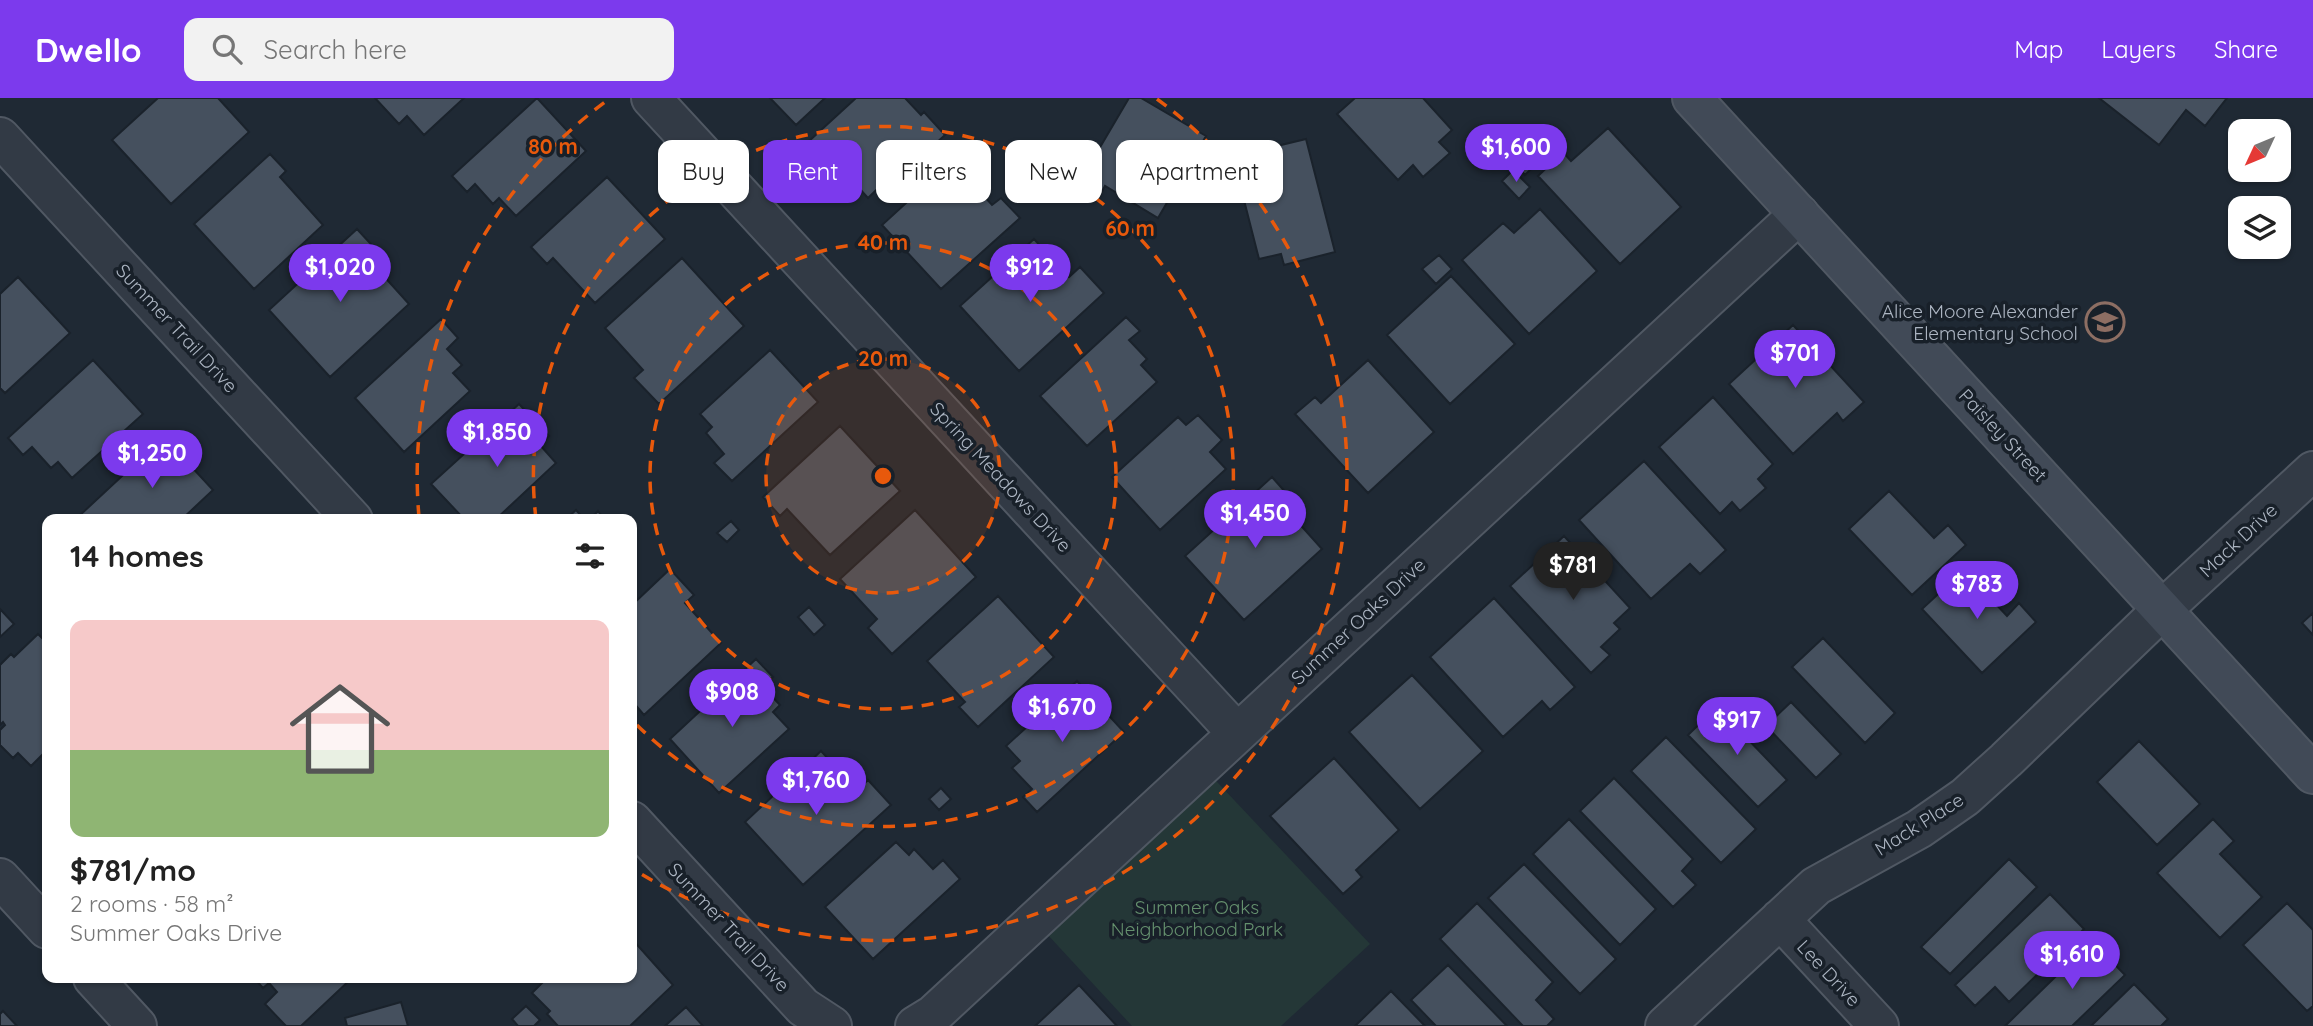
<!DOCTYPE html>
<meta charset="utf-8">
<style>
:root{--surface:#fff;--page:#f2f2f2;--text:#222;--muted:#767676;--line:#e0e0e0;--accent:#7c3aed}
body{margin:0;font-family:Quicksand,sans-serif;background:var(--page);color:var(--text);height:100vh;display:flex;flex-direction:column;font-size:26px;white-space:nowrap}
*{box-sizing:border-box;margin:0}
p{font-size:23px;color:var(--muted)}
.icon{flex:none;width:38px;height:38px;fill:none;stroke:currentColor;stroke-width:2;stroke-linecap:round;stroke-linejoin:round}
.map{position:relative;flex:1;overflow:hidden}
.drawer{position:absolute;left:42px;top:416px;width:595px;height:469px;display:flex;flex-direction:column;background:var(--surface);border-radius:14px;box-shadow:0 2px 5px #0004}
.drawer>*{flex:none}
.hud{position:absolute;left:658px;top:42px;width:665px;height:63px;display:flex;gap:14px}
.needle{width:46px;rotate:226deg}
.fabs{position:absolute;left:2228px;top:21px;display:grid;gap:14px}
.fabs a{display:grid;place-items:center;width:63px;height:63px;border-radius:14px;background:var(--surface);box-shadow:0 2px 5px #0004;font-size:35px}
.price{position:absolute;translate:-50% -60px;padding:0 16px;border-radius:24px;background:var(--accent);color:#fff;font-size:23px;line-height:46px;filter:drop-shadow(0 2px 4px #0008)}
.price::after{content:'';position:absolute;left:50%;top:42px;width:21px;height:16px;margin-left:-10px;background:inherit;clip-path:polygon(0 0,100% 0,50% 100%)}
.price.selected{background:#222;color:#fff}
ul{padding:0;list-style:none}
li{display:grid;align-content:center;gap:14px;height:371px;padding:0 28px}
li+li{border-top:2px solid var(--line)}
li span{display:grid;place-items:center;height:217px;border-radius:14px;color:#555}
li>.icon{margin-inline-start:auto}
span .icon{width:126px;height:126px;fill:#fffc;stroke-width:1}
li b{font-size:30px}
h2{display:flex;justify-content:space-between;align-items:center;height:84px;padding:0 28px;font-size:30px}
.pill{padding:0 24px;border-radius:14px;background:var(--surface);box-shadow:0 2px 5px #0004;font-size:24px;line-height:63px}
.pill.selected{background:var(--accent);color:#fff}
header{display:flex;align-items:center;gap:42px;box-sizing:border-box;height:98px;padding:0 35px;background:var(--accent);color:#fff}
header strong{font-size:33px}
nav{display:flex;gap:38px;margin-inline-start:auto;font-size:24px}
.search{width:490px;height:63px;background:var(--page);display:flex;align-items:center;gap:18px;box-sizing:border-box;padding:0 24px;border-radius:14px;color:var(--muted);font-size:26px}
.map>svg:first-child{display:block}
</style>
<header>
<strong>Dwello</strong>
<div class="search"><svg class="icon" aria-label="search" viewBox="0 0 24 24"><circle cx="10" cy="10" r="6"/><path d="M15 15l6 6"/></svg>Search here</div>
<nav><a>Map</a><a>Layers</a><a>Share</a></nav>
</header>
<div class="map">
<svg width="2313" height="928" viewBox="0 0 2313 928">
<rect width="100%" height="100%" fill="#1f2934"/>
<path fill="#243737" d="M 1202,668 L 1370,846 L 1281,928 L 1132,928 L 1035,823 Z"/>
<path fill="#45505e" stroke="#1a222b" stroke-width="2" d="M 158,0 L 218,0 L 249,34 L 171,106 L 112,42 Z
M 375,0 L 464,0 L 424,37 L 407,18 L 399,26 Z
M 537,0 L 586,53 L 516,118 L 499,100 L 493,106 L 475,86 L 467,94 L 452,78 Z
M 770,0 L 825,0 L 796,27 Z
M 856,0 L 905,0 L 921,17 L 924,14 L 945,37 L 922,58 L 917,53 L 868,100 L 827,55 L 823,59 L 817,59 L 808,50 L 808,44 Z
M 1129,0 L 1141,0 L 1206,38 L 1158,120 L 1105,88 L 1100,97 L 1079,85 Z
M 1355,0 L 1423,0 L 1452,32 L 1439,44 L 1450,55 L 1423,79 L 1413,67 L 1398,82 L 1337,16 Z
M 2099,0 L 2227,0 L 2205,28 L 2186,12 L 2159,47 Z
M 1608,30 L 1681,109 L 1620,166 L 1538,78 L 1563,54 L 1571,63 Z
M 1306,41 L 1335,154 L 1284,167 L 1281,156 L 1259,161 L 1233,59 L 1239,50 L 1248,47 L 1256,53 Z
M 1517,49 L 1534,68 L 1525,77 L 1507,58 Z
M 270,56 L 286,73 L 280,79 L 323,127 L 254,191 L 194,126 Z
M 952,63 L 992,107 L 1001,100 L 1020,120 L 941,191 L 882,127 Z
M 1513,72 L 1530,89 L 1519,101 L 1502,83 Z
M 607,79 L 665,141 L 595,205 L 553,160 L 547,166 L 531,149 Z
M 1540,111 L 1597,173 L 1529,236 L 1462,162 L 1503,125 L 1514,135 Z
M 357,131 L 381,157 L 372,165 L 409,206 L 330,279 L 269,212 Z
M 1034,141 L 1069,179 L 1080,169 L 1104,195 L 1019,273 L 960,208 Z
M 1439,157 L 1452,171 L 1436,186 L 1422,171 Z
M 682,160 L 744,228 L 659,306 L 634,280 L 643,272 L 605,230 Z
M 1451,178 L 1515,246 L 1450,306 L 1387,237 Z
M 18,179 L 70,235 L 5,295 L 0,290 L 0,196 Z
M 1126,219 L 1140,233 L 1129,242 L 1147,261 L 1141,267 L 1157,284 L 1087,348 L 1040,298 Z
M 441,221 L 458,240 L 447,251 L 462,267 L 453,275 L 470,293 L 404,354 L 355,300 Z
M 1793,227 L 1864,304 L 1843,323 L 1837,315 L 1793,356 L 1729,286 Z
M 770,252 L 818,304 L 732,383 L 714,365 L 724,356 L 706,335 L 712,329 L 700,316 Z
M 93,262 L 143,316 L 72,380 L 58,364 L 51,370 L 32,349 L 23,357 L 8,340 Z
M 1368,262 L 1434,334 L 1368,395 L 1295,316 L 1315,299 L 1321,305 Z
M 1713,299 L 1773,366 L 1758,381 L 1766,390 L 1740,413 L 1732,404 L 1720,416 L 1659,349 Z
M 519,306 L 549,338 L 540,347 L 556,365 L 495,422 L 465,422 L 431,386 Z
M 1198,317 L 1222,342 L 1210,354 L 1226,371 L 1160,432 L 1112,379 L 1178,319 L 1186,327 Z
M 840,328 L 900,393 L 830,457 L 787,411 L 780,418 L 763,399 Z
M 164,339 L 213,392 L 181,422 L 80,422 L 78,419 Z
M 1644,363 L 1726,452 L 1700,476 L 1690,466 L 1651,501 L 1579,422 Z
M 1272,379 L 1295,405 L 1287,412 L 1322,451 L 1244,522 L 1185,458 Z
M 1889,393 L 1934,440 L 1948,427 L 1966,447 L 1912,497 L 1849,431 Z
M 576,412 L 585,422 L 565,422 Z
M 915,412 L 976,479 L 892,556 L 868,530 L 877,521 L 840,481 Z
M 598,413 L 605,422 L 589,422 Z
M 731,423 L 739,432 L 727,444 L 717,435 Z
M 1564,438 L 1630,510 L 1614,525 L 1620,531 L 1601,549 L 1610,557 L 1591,575 L 1510,488 Z
M 670,471 L 694,497 L 685,505 L 721,545 L 644,617 L 632,603 L 632,507 Z
M 1964,472 L 2007,518 L 2019,505 L 2036,524 L 1982,575 L 1922,511 Z
M 998,498 L 1054,559 L 978,629 L 959,609 L 965,604 L 927,563 Z
M 1494,500 L 1575,589 L 1550,612 L 1542,603 L 1503,639 L 1430,559 Z
M 809,509 L 825,527 L 814,537 L 798,519 Z
M 0,511 L 14,526 L 0,539 Z
M 2313,515 L 2313,537 L 2302,525 Z
M 38,536 L 47,545 L 47,652 L 31,668 L 18,655 L 13,660 L 0,647 L 0,632 L 5,627 L 3,624 L 0,627 L 0,567 L 11,556 L 14,559 Z
M 1823,540 L 1895,615 L 1865,645 L 1792,569 Z
M 756,561 L 773,579 L 762,588 L 780,607 L 773,614 L 789,631 L 719,695 L 670,641 Z
M 1412,577 L 1483,653 L 1420,711 L 1349,634 Z
M 1077,583 L 1124,634 L 1037,714 L 1023,699 L 1032,691 L 1012,670 L 1020,663 L 1006,648 Z
M 1791,604 L 1841,656 L 1816,680 L 1766,628 Z
M 1717,609 L 1787,682 L 1758,709 L 1688,637 Z
M 1666,639 L 1756,731 L 1721,765 L 1631,673 Z
M 2139,643 L 2200,706 L 2157,747 L 2097,684 Z
M 821,653 L 857,692 L 868,682 L 891,707 L 803,787 L 745,724 Z
M 1334,660 L 1399,732 L 1356,772 L 1362,779 L 1343,796 L 1270,718 Z
M 1614,680 L 1693,761 L 1682,773 L 1696,787 L 1673,809 L 1580,713 Z
M 941,690 L 951,701 L 939,712 L 929,701 Z
M 1569,721 L 1656,811 L 1620,847 L 1533,756 Z
M 2213,721 L 2234,743 L 2220,756 L 2262,799 L 2220,840 L 2157,775 Z
M 896,744 L 909,757 L 914,751 L 933,771 L 943,762 L 960,781 L 873,861 L 825,809 Z
M 2009,761 L 2037,789 L 1950,876 L 1921,849 Z
M 1524,766 L 1616,861 L 1580,896 L 1488,800 Z
M 2050,796 L 2084,831 L 2009,904 L 1995,889 L 1975,908 L 1955,887 Z
M 1477,805 L 1553,884 L 1536,902 L 1554,921 L 1547,928 L 1523,928 L 1440,841 Z
M 2287,805 L 2313,832 L 2313,908 L 2307,913 L 2243,847 Z
M 632,841 L 673,887 L 630,928 L 558,928 L 547,916 L 550,913 L 532,895 L 547,880 L 632,880 Z
M 2092,843 L 2125,877 L 2072,928 L 2005,928 Z
M 1448,867 L 1507,928 L 1436,928 L 1411,902 Z
M 254,880 L 352,880 L 301,928 L 286,928 L 265,906 L 277,894 L 269,885 L 263,890 Z
M 2134,886 L 2168,921 L 2161,928 L 2091,928 Z
M 1079,887 L 1117,928 L 1035,928 Z
M 1391,893 L 1425,928 L 1355,928 Z
M 401,904 L 408,928 L 347,928 L 345,920 Z
M 526,908 L 540,922 L 534,928 L 518,928 L 512,921 Z
M 686,909 L 703,928 L 665,928 L 666,927 Z
M 3,913 L 17,928 L 0,928 L 0,916 Z"/>
<g fill="none" stroke-linecap="round" stroke-linejoin="round">
<g stroke="#505863" stroke-width="42">
<path id="street" d="M 651,0 L 1237,635
M 0,39 L 353,422
M 632,723 L 803,909 L 832,928
M 0,780 L 47,831
M 1780,821 L 1879,928
M 93,880 L 137,928
M 915,928 L 933,917 L 1799,116
M 1665,928 L 1816,788 L 1919,731 L 1965,699 L 2006,662 L 2163,511 L 2313,373"/>
</g>
<g stroke="#505863" stroke-width="42">
<path id="secondary" d="M 1692,0 L 2313,676"/>
</g>
<use href="#street" stroke="#323a45" stroke-width="38"/>
<use href="#secondary" stroke="#414a57" stroke-width="38"/>
</g>
<circle cx="883" cy="378" r="117" fill="#e8590c" fill-opacity=".12"/>
<g fill="none" stroke="#e8590c" stroke-width="3.5" stroke-dasharray="12 9">
<circle cx="883" cy="378" r="117"/>
<circle cx="883" cy="378" r="233"/>
<path d="M536 421A350 350 0 1 1 633 623"/>
<path d="M419 419A466 466 0 0 1 609 1M1157 1A466 466 0 0 1 633 771"/>
</g>
<defs>
<g id="school-ring" transform="scale(2.0125)"><circle r="9.5" fill="#182029" stroke="#8d6e63" stroke-width="1.5"/><path d="M0-5L7-2L0 1L-7-2ZM-4 1L0 2.5L4 1V4Q0 6-4 4Z" fill="#8d6e63"/></g>
</defs>
<g fill-rule="evenodd">
<use href="#school-ring" x="2105" y="224"/>
</g>
<g text-anchor="middle" stroke-width="7" stroke-linejoin="round" paint-order="stroke">
<g font-size="19" fill="#acb5c2" stroke="#182029" text-anchor="end">
<text x="2078" y="220">Alice Moore Alexander<tspan x="2078" dy="22">Elementary School</tspan></text>
</g>
<g font-size="19" fill="#acb5c2" stroke="#182029">
<text transform="translate(177 230) rotate(47)" y="7">Summer Trail Drive</text>
<text transform="translate(2003 337) rotate(47)" y="7">Paisley Street</text>
<text transform="translate(1001 379) rotate(47)" y="7">Spring Meadows Drive</text>
<text transform="translate(2238 442) rotate(-43)" y="7">Mack Drive</text>
<text transform="translate(1358 523) rotate(-43)" y="7">Summer Oaks Drive</text>
<text transform="translate(1919 726) rotate(-32)" y="7">Mack Place</text>
<text transform="translate(729 829) rotate(47)" y="7">Summer Trail Drive</text>
<text transform="translate(1829 875) rotate(47)" y="7">Lee Drive</text>
</g>
<g font-size="19" fill="#65916e" stroke="#182029">
<text x="1197" y="816">Summer Oaks<tspan x="1197" dy="22">Neighborhood Park</tspan></text>
</g>
</g>
<circle cx="883" cy="378" r="10" fill="#e8590c" stroke="#182029" stroke-width="3.5"/>
<g font-size="21" text-anchor="middle" font-weight="bold" fill="#e8590c" stroke="#182029" stroke-width="7" stroke-linejoin="round" paint-order="stroke">
<text x="553" y="56">80 m</text>
<text x="1130" y="138">60 m</text>
<text x="883" y="152">40 m</text>
<text x="883" y="268">20 m</text>
</g>
</svg>
<div class="fabs">
<a><svg class="needle" viewBox="-14 -14 28 28"><path d="M0-13l5 13h-10z" fill="#e53935"/><path d="M0 13l5-13h-10z" fill="#767676"/></svg></a>
<a><svg class="icon" aria-label="layers" viewBox="0 0 24 24"><path d="M12 4l9 5-9 5-9-5zM3 14l9 5 9-5"/></svg></a>
</div>
<b class="price" style="left:1516px;top:86px">$1,600</b>
<b class="price" style="left:340px;top:206px">$1,020</b>
<b class="price" style="left:1030px;top:206px">$912</b>
<b class="price" style="left:1795px;top:292px">$701</b>
<b class="price" style="left:497px;top:371px">$1,850</b>
<b class="price" style="left:152px;top:392px">$1,250</b>
<b class="price" style="left:1255px;top:452px">$1,450</b>
<b class="price selected" style="left:1573px;top:504px">$781</b>
<b class="price" style="left:1977px;top:523px">$783</b>
<b class="price" style="left:732px;top:631px">$908</b>
<b class="price" style="left:1062px;top:646px">$1,670</b>
<b class="price" style="left:1737px;top:659px">$917</b>
<b class="price" style="left:816px;top:719px">$1,760</b>
<b class="price" style="left:2072px;top:893px">$1,610</b>
<div class="hud">
<a class="pill">Buy</a>
<a class="pill selected">Rent</a>
<a class="pill">Filters</a>
<a class="pill">New</a>
<a class="pill">Apartment</a>
</div>
<section class="drawer">
<h2>14 homes<svg class="icon" aria-label="filters" viewBox="0 0 24 24"><path d="M4 7h16M4 17h16"/><circle cx="9" cy="7" r="2"/><circle cx="15" cy="17" r="2"/></svg></h2>
<ul>
<li><span style="background:linear-gradient(#f6c9c9 60%,#8fb573 0)"><svg class="icon" aria-label="home" viewBox="0 0 24 24"><path d="M3 11l9-7 9 7M6 9v11h12V9"/></svg></span><div><b>$781/mo</b><p>2 rooms · 58 m²</p><p>Summer Oaks Drive</p></div></li>
</ul>
</section>
</div>
